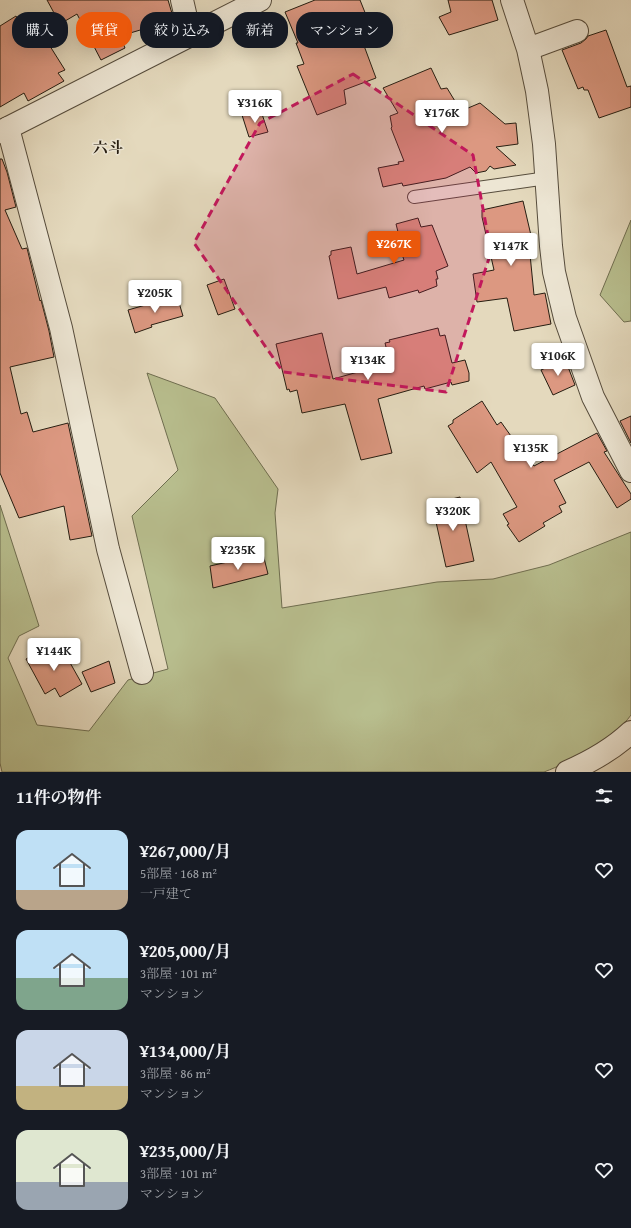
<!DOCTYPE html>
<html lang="ja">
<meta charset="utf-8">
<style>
:root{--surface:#171b24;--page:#242831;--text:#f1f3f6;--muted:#9ea1a6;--accent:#ea580c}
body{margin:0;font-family:"Gentium Book Plus","Noto Serif JP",serif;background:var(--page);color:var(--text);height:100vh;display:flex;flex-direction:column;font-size:15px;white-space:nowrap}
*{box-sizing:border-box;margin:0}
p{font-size:13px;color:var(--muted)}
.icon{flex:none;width:22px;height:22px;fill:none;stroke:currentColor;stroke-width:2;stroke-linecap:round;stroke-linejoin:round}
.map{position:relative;height:772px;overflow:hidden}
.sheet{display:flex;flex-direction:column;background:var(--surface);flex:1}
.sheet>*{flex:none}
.top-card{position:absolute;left:12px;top:12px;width:400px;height:36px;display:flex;gap:8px}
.price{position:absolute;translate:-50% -34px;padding:0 9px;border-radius:4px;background:#fff;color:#222;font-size:13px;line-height:26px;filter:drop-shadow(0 1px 2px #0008)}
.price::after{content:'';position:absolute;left:50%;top:24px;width:12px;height:9px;margin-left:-6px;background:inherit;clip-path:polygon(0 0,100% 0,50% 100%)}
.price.on{background:var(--accent);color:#fff}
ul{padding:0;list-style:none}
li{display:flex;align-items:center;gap:12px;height:100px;padding:0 16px}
li span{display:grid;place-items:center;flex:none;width:112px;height:80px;border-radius:12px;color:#555}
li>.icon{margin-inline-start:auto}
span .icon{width:48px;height:48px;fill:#fffc;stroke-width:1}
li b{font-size:17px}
h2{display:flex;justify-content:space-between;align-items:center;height:48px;padding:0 16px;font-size:17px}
.chip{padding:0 14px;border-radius:16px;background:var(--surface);box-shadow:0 4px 16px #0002;font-size:14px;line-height:36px}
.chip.on{background:var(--accent);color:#fff}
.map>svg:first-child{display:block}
</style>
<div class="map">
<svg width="631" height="772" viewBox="0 0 631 772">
<rect width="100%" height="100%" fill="#e4d9bd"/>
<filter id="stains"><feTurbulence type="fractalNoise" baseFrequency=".005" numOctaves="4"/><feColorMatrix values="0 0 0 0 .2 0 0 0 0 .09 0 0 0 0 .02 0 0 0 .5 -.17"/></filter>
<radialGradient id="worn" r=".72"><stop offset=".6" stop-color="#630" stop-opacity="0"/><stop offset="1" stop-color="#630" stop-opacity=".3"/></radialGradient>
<path fill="#b8be8e" stroke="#6f6e50" d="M 631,220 L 631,321 L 624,322 L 600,295 Z
M 147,373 L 215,398 L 278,489 L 275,513 L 282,608 L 437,582 L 493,579 L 549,565 L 631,532 L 631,715 C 613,740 573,761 544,772 L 2,772 L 0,763 L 0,505 L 39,626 L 19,636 L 8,658 L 37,725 L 89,731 L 128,680 L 168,669 L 132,516 L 178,470 Z"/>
<path fill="#dc9881" stroke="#261d11" d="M 47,0 L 168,0 L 174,20 L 120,36 L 125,48 L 101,60 L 77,14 L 60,24 Z
M 315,0 L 360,0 L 376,40 L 363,43 L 376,78 L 344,90 L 346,104 L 317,115 L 297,66 L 304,64 L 296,43 L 298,43 L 285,12 Z
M 448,0 L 492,0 L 498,20 L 449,35 L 439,17 L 451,12 Z
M 16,16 L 31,42 L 43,35 L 65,70 L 58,73 L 64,81 L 28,101 L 24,93 L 0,107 L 0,26 Z
M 606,30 L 627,87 L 631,86 L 631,107 L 599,118 L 588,90 L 584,90 L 583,87 L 578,89 L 562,50 L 581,43 L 586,39 L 588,36 Z
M 431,68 L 441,89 L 447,88 L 461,111 L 480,103 L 505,124 L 516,123 L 518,144 L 496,147 L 516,165 L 494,169 L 490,166 L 486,171 L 476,173 L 470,167 L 446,178 L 403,186 L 402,183 L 383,187 L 378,168 L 399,164 L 398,162 L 404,161 L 391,128 L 392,127 L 390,116 L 398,113 L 383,88 Z
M 261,111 L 268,132 L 249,137 L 242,115 Z
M 0,159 L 2,159 L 7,172 L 16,207 L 5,210 L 22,249 L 27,248 L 40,301 L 41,300 L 49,331 L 54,357 L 10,367 L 21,414 L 27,412 L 33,432 L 68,423 L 92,536 L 70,540 L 64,506 L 19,518 L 0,473 Z
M 523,201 L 533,244 L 529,244 L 534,295 L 545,293 L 551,324 L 514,331 L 507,298 L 477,302 L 473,274 L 494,270 L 482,217 L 482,210 Z
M 418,218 L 421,227 L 432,225 L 448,266 L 436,271 L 438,279 L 436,279 L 437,286 L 419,293 L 418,290 L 389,298 L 386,287 L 338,299 L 329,256 L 331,255 L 331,251 L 351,247 L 357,274 L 404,260 L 396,237 L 399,236 L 396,224 Z
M 224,279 L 235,309 L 218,315 L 207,285 Z
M 177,296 L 183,316 L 151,325 L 152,327 L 135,333 L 128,310 Z
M 438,328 L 440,336 L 445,335 L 452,363 L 465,360 L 469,373 L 469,381 L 452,385 L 451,382 L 425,389 L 424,386 L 378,399 L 392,453 L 361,460 L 345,404 L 302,413 L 297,390 L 290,392 L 289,389 L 287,390 L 276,344 L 322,333 L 333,379 L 390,363 L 385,343 L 390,342 L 389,340 Z
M 565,359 L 575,385 L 553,395 L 541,370 Z
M 482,401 L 497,425 L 501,422 L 523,453 L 524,452 L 534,466 L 597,433 L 607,451 L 604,452 L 631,494 L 631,499 L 617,508 L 589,462 L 554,480 L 566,503 L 559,506 L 562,512 L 543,523 L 545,526 L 519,542 L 507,525 L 509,524 L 503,514 L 517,507 L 491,462 L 477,473 L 448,426 L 453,423 L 453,420 Z
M 631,416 L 631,443 L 620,421 Z
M 460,497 L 474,561 L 446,567 L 432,504 Z
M 263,554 L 268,574 L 213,588 L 210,566 Z
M 47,647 L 49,651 L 52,649 L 55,656 L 64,652 L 82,684 L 60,697 L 55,688 L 45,694 L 26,659 Z
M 109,661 L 115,683 L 91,692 L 82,672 Z"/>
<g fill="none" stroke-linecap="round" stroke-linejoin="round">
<g stroke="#564c3c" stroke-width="14">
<path id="service" d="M 414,197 L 547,178"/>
</g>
<g stroke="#564c3c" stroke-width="24">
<path id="minor" d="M 182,0 L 190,35
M 512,0 L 528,49 L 537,91 L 544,144 L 551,246 L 554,272 L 565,318 L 593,397 L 631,471
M 528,49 L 577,31
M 8,128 L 61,328 L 108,549 L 142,673
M 567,772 C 590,762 613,749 631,732"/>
</g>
<g stroke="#564c3c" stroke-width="24">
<path id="tertiary" d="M 0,132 L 260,0"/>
</g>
<use href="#service" stroke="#ede6d4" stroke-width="12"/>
<use href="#minor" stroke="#ede6d4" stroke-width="22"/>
<use href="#tertiary" stroke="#ede6d4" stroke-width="22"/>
</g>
<path fill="#c2185b" fill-opacity="0.2" stroke="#c2185b" stroke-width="3" stroke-dasharray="8 5" stroke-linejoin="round" d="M 353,74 L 473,155 L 491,252 L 446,392 L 283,372 L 194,243 L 260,123 Z"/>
<g text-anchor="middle" stroke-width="3" stroke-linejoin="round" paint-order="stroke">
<g font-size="15" font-weight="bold" fill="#261d11" stroke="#ede6d4">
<text x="108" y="153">六斗</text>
</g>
</g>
<rect width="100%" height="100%" filter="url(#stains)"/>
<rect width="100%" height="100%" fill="url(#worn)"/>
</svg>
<b class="price" style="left:255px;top:124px">¥316K</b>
<b class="price" style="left:442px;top:134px">¥176K</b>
<b class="price on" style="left:394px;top:265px">¥267K</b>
<b class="price" style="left:511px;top:267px">¥147K</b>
<b class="price" style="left:155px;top:314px">¥205K</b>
<b class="price" style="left:558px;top:377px">¥106K</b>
<b class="price" style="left:368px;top:381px">¥134K</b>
<b class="price" style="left:531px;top:469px">¥135K</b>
<b class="price" style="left:453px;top:532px">¥320K</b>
<b class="price" style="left:238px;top:571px">¥235K</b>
<b class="price" style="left:54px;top:672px">¥144K</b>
<div class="top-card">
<a class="chip">購入</a>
<a class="chip on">賃貸</a>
<a class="chip">絞り込み</a>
<a class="chip">新着</a>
<a class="chip">マンション</a>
</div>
</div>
<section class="sheet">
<h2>11件の物件<svg class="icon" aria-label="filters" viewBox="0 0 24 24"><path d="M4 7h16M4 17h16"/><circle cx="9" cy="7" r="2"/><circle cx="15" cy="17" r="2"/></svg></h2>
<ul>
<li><span style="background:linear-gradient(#bfe0f5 75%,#b9a48a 0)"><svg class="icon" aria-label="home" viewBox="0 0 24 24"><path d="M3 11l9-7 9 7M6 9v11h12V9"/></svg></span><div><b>¥267,000/月</b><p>5部屋 · 168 m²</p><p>一戸建て</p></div><svg class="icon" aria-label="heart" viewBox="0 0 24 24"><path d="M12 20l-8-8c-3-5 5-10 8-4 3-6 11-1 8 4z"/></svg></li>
<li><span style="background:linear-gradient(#bfe0f5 60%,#7fa58c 0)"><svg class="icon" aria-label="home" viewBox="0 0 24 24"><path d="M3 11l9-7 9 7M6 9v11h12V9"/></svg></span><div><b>¥205,000/月</b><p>3部屋 · 101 m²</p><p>マンション</p></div><svg class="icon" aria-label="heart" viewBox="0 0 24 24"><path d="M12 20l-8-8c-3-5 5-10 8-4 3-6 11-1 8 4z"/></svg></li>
<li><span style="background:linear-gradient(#c9d6e8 70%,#c2b280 0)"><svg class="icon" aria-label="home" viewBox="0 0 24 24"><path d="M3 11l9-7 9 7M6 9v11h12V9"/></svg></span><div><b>¥134,000/月</b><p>3部屋 · 86 m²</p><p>マンション</p></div><svg class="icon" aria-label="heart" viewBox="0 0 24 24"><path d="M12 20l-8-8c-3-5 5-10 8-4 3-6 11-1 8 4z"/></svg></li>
<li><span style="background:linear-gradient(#dfe7d0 65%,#9aa5b1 0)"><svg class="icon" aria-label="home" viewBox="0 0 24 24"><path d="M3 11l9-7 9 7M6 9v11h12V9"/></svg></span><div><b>¥235,000/月</b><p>3部屋 · 101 m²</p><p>マンション</p></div><svg class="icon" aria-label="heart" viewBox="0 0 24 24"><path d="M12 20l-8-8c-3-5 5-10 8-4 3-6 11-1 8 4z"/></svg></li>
</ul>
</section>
